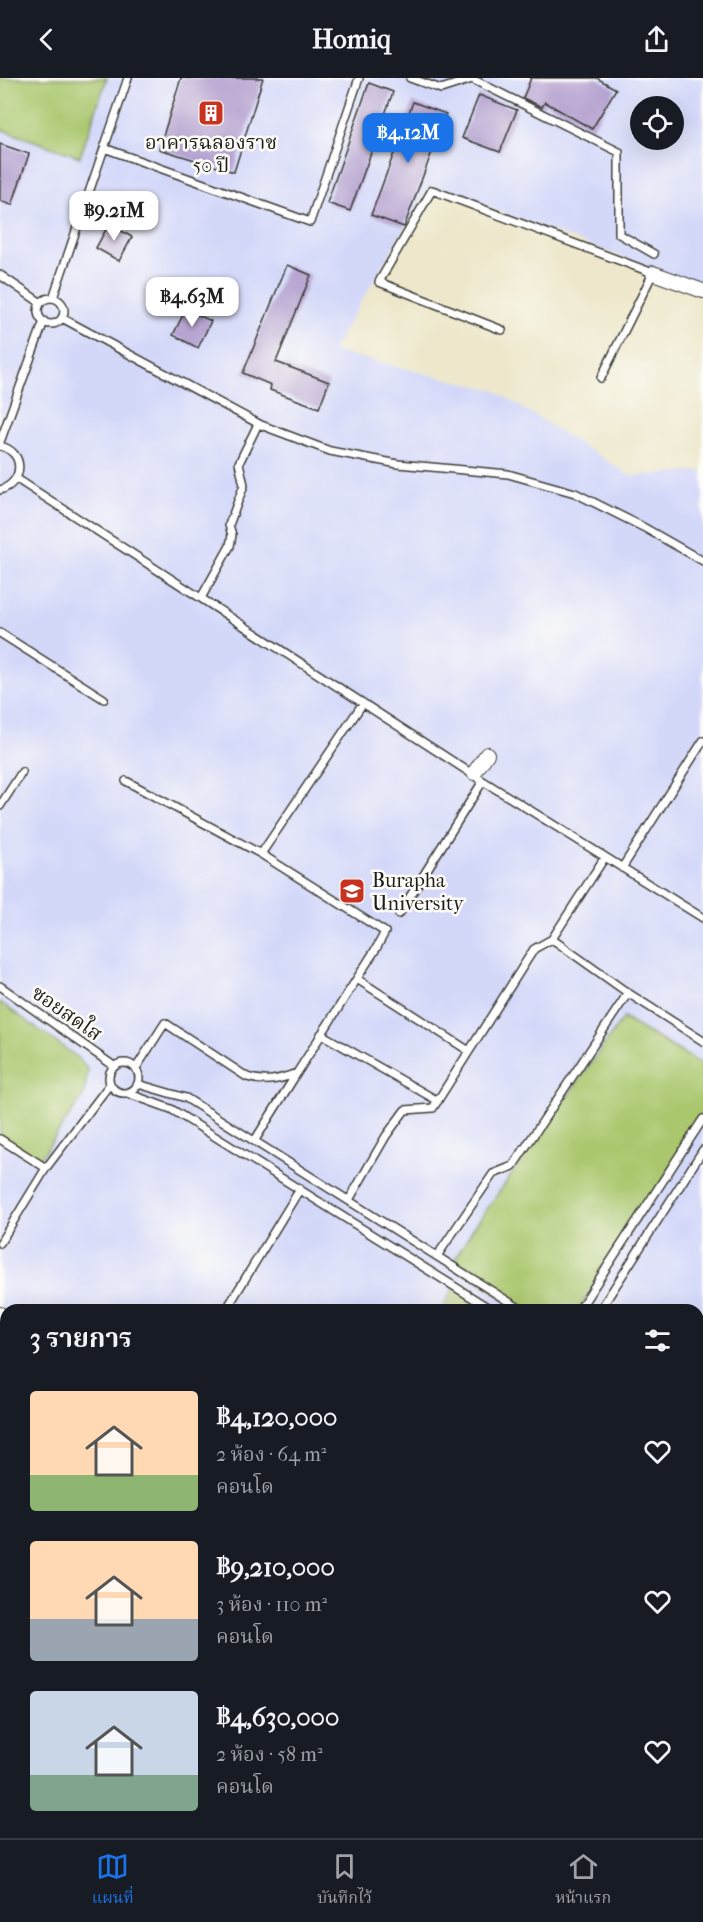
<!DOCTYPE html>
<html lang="th">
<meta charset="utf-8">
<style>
:root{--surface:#171b24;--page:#242831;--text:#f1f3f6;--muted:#9ea1a6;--line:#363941;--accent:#1a73e8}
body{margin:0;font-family:"IM FELL French Canon","Noto Serif Thai",serif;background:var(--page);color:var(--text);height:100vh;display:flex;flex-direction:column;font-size:22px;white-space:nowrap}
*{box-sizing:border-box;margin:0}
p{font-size:20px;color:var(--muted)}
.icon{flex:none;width:33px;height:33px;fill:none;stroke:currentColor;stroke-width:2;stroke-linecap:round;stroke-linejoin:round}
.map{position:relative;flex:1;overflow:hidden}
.side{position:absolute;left:0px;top:1226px;width:704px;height:536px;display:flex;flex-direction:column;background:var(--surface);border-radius:18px 18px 0 0;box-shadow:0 6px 24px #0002}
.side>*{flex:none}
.fabs{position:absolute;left:630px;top:18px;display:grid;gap:12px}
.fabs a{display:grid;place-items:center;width:54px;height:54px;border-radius:50%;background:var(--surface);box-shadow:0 6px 24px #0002;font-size:30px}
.price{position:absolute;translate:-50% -51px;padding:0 14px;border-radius:12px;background:#fff;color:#222;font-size:20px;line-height:39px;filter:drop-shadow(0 2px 3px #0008)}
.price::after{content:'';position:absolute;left:50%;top:36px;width:18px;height:14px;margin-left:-9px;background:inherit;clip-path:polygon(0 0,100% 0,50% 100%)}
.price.on{background:var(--accent);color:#fff}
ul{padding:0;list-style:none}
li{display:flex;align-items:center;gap:18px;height:150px;padding:0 30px}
li span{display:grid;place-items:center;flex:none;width:168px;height:120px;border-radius:6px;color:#555}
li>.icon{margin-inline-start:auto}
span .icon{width:72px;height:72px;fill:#fffc;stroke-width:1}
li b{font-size:26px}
h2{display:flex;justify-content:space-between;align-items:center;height:72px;padding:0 30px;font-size:26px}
header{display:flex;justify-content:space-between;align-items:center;height:78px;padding:0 30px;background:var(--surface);font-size:27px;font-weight:800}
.tab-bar{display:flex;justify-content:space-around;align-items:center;height:84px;border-top:2px solid var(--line);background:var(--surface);font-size:16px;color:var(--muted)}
.tab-bar a{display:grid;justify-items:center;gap:3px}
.tab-bar .on{color:var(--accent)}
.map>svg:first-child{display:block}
</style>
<header><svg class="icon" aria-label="back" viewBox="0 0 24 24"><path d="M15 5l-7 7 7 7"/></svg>Homiq<svg class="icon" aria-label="share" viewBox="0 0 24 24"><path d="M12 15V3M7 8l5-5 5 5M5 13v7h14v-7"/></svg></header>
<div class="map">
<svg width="703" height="1760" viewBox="0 0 703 1760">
<rect width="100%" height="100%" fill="#fdfcf7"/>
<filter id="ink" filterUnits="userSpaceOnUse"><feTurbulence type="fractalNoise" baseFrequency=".0167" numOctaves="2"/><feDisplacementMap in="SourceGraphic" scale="12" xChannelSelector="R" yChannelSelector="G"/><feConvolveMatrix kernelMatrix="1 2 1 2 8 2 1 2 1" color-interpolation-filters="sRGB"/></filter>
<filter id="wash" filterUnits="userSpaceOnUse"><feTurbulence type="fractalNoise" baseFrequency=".008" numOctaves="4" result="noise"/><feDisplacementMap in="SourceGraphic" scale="24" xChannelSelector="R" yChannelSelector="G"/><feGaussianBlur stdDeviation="1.35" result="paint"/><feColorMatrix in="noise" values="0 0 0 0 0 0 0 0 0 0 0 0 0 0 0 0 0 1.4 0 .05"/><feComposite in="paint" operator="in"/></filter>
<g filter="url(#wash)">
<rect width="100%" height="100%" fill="#ede7cb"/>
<path fill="#d3d8f9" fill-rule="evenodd" d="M 0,0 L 703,0 L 703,209 L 430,108 L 332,273 L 494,312 L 631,398 L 703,393 L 703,1614 L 698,1609 L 698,1232 L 6,1233 L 0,1228 ZM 640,28 L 674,28 L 674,62 L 640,62 Z"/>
<path fill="#aac76e" stroke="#637245" stroke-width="1.5" d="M 0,0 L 107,0 L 80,79 L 0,51 Z
M 0,924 L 77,979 L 88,992 L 84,1017 L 39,1082 L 0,1057 Z
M 623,940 L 703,987 L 703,1034 L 674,1085 L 579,1231 L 522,1231 L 482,1206 L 455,1181 L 472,1152 Z
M 455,1208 L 492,1232 L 441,1232 Z
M 698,1368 L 703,1371 L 703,1508 L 698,1518 Z"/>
<g id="blocks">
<path fill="#b09cce" d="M 181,0 L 263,0 L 234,94 L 159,71 Z
M 531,0 L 597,0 L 616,11 L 592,51 L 545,24 L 542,29 L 523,20 Z
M 369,5 L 393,14 L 350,133 L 327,125 Z
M 479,17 L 517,32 L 500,74 L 462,60 Z
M 413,24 L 446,36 L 404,149 L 371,137 Z
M 0,66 L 29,76 L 12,127 L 0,123 Z
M 109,146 L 132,159 L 119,183 L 96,170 Z
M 287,187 L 311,197 L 276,284 L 329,304 L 319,330 L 270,312 L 271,307 L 243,295 Z
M 186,231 L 211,243 L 198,270 L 173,257 Z"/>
</g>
</g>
<g filter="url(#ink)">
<use href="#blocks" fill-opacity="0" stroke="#3b3a36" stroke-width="1.5"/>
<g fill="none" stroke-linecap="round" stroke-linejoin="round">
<g stroke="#3b3a36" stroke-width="10">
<path id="service" d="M 410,0 L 441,11 L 472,1 L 619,74 L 619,156 L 654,176
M 104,70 L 310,144 L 359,0
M 0,197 L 41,225
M 53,220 L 128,0
M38 233a13 13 0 1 1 26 0a13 13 0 1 1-26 0Z
M 62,240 L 261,347 L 330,373 L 398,386 L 508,396 L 575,415 L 643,449 L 703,483
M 502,252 L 379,204 L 432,112 L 653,195 L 601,300
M 0,364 L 44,243
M 0,368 C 26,374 24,405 0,412
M 17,401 L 483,703 L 703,840
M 201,520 L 230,468 L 232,457 L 229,447 L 244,407 L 239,385 L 258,346
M 0,555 L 104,621
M 126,703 L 261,776
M 0,728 L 22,694
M 622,790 L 703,663
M 399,836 L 483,703
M 552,861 L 628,915 L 703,963
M 357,901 L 469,973
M 0,908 L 114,988
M 321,956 L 438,1023
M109 1000a15 15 0 1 1 30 0a15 15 0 1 1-30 0Z
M 136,990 L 165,945 L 247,999 C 266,1005 278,1002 297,995 L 377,869 L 385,854 L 261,776 L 363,625
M 138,1006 L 186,1020 L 522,1232
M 127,1015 L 171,1031 L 492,1232
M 0,1061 L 46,1090
M 255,1062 L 297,995
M 349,1122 L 386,1058 L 405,1032 L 433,1030 L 534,871 L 552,861 L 605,779
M 0,1165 L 46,1090 L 110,1006
M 437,1178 L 493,1096 L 513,1088 L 628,915
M 226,1232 L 300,1111
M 579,1232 L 703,1041
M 600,1232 L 703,1072
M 698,1341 L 703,1344
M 698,1362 L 703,1365
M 698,1518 L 703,1508
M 698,1595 L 703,1597
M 118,1755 L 127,1760
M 246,1755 L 251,1760
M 401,1760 L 402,1755
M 565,1760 L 566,1755"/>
</g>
<g stroke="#3b3a36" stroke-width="16">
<path id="minor" d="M 653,195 L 703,213
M 474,695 L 487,676
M 0,1236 L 6,1242
M 0,1442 L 6,1447
M 0,1506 L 6,1501
M 0,1608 L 5,1615
M 635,1760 L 635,1755"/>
</g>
<g stroke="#3b3a36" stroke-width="20">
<path id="tertiary" d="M 0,1746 L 6,1747
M 23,1755 L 31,1760"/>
</g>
<use href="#service" stroke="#fff" stroke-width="7"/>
<use href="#minor" stroke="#fff" stroke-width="14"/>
<use href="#tertiary" stroke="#fff" stroke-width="16"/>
</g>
</g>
<defs>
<g id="building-square" transform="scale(1.35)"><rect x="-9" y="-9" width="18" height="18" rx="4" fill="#c8321e" stroke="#fdfcf7"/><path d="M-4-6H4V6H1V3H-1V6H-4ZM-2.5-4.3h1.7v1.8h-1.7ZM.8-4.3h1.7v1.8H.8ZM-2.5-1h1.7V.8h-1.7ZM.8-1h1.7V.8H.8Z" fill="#fff"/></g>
<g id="university-square" transform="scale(1.35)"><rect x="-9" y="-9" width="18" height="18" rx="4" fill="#c8321e" stroke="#fdfcf7"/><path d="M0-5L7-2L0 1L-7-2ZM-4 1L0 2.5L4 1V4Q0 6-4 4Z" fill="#fff"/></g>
</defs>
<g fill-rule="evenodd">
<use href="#building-square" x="211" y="35"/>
<use href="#university-square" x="352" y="813"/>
</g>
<g text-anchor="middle" stroke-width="5" stroke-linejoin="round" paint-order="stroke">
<g font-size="20" fill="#1c1c1c" stroke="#fdfcf7">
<text x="211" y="71">อาคารฉลองราช<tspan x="211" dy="23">50 ปี</tspan></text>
<text x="372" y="809" text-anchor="start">Burapha<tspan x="372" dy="23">University</tspan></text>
</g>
<g font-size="20" fill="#1c1c1c" stroke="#fdfcf7">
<text transform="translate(67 935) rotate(35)" y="7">ซอยสดใส</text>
</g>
</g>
</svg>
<div class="fabs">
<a><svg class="icon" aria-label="locate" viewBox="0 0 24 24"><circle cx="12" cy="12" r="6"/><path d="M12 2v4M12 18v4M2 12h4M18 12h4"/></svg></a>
</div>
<b class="price on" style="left:408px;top:86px">฿4.12M</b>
<b class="price" style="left:114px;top:164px">฿9.21M</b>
<b class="price" style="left:192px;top:250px">฿4.63M</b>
<section class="side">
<h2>3 รายการ<svg class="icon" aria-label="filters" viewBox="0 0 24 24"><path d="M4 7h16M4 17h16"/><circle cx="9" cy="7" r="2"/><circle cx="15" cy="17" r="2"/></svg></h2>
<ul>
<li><span style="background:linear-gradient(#ffd9b3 70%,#8fb573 0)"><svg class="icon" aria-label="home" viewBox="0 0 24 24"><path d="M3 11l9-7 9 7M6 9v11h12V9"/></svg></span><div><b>฿4,120,000</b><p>2 ห้อง · 64 m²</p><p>คอนโด</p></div><svg class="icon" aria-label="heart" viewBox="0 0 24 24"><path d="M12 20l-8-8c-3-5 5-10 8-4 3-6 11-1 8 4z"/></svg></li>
<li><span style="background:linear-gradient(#ffd9b3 65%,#9aa5b1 0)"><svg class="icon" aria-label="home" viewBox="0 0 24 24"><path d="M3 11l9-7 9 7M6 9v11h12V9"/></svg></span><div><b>฿9,210,000</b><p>3 ห้อง · 110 m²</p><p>คอนโด</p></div><svg class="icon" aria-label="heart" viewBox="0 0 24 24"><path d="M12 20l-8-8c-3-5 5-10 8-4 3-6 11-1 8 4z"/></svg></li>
<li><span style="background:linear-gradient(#c9d6e8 70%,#7fa58c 0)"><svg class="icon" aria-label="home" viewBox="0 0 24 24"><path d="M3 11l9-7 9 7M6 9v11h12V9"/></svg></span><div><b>฿4,630,000</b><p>2 ห้อง · 58 m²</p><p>คอนโด</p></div><svg class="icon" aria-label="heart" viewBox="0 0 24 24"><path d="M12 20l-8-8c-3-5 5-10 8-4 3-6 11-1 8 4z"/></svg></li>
</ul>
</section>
</div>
<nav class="tab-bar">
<a class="on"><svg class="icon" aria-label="map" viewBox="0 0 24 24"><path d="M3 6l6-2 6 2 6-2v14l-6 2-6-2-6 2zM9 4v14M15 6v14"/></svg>แผนที่</a>
<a><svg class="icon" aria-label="saved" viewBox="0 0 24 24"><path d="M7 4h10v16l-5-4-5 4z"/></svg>บันทึกไว้</a>
<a><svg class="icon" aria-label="home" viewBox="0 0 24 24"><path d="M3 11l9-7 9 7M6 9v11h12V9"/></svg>หน้าแรก</a>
</nav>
